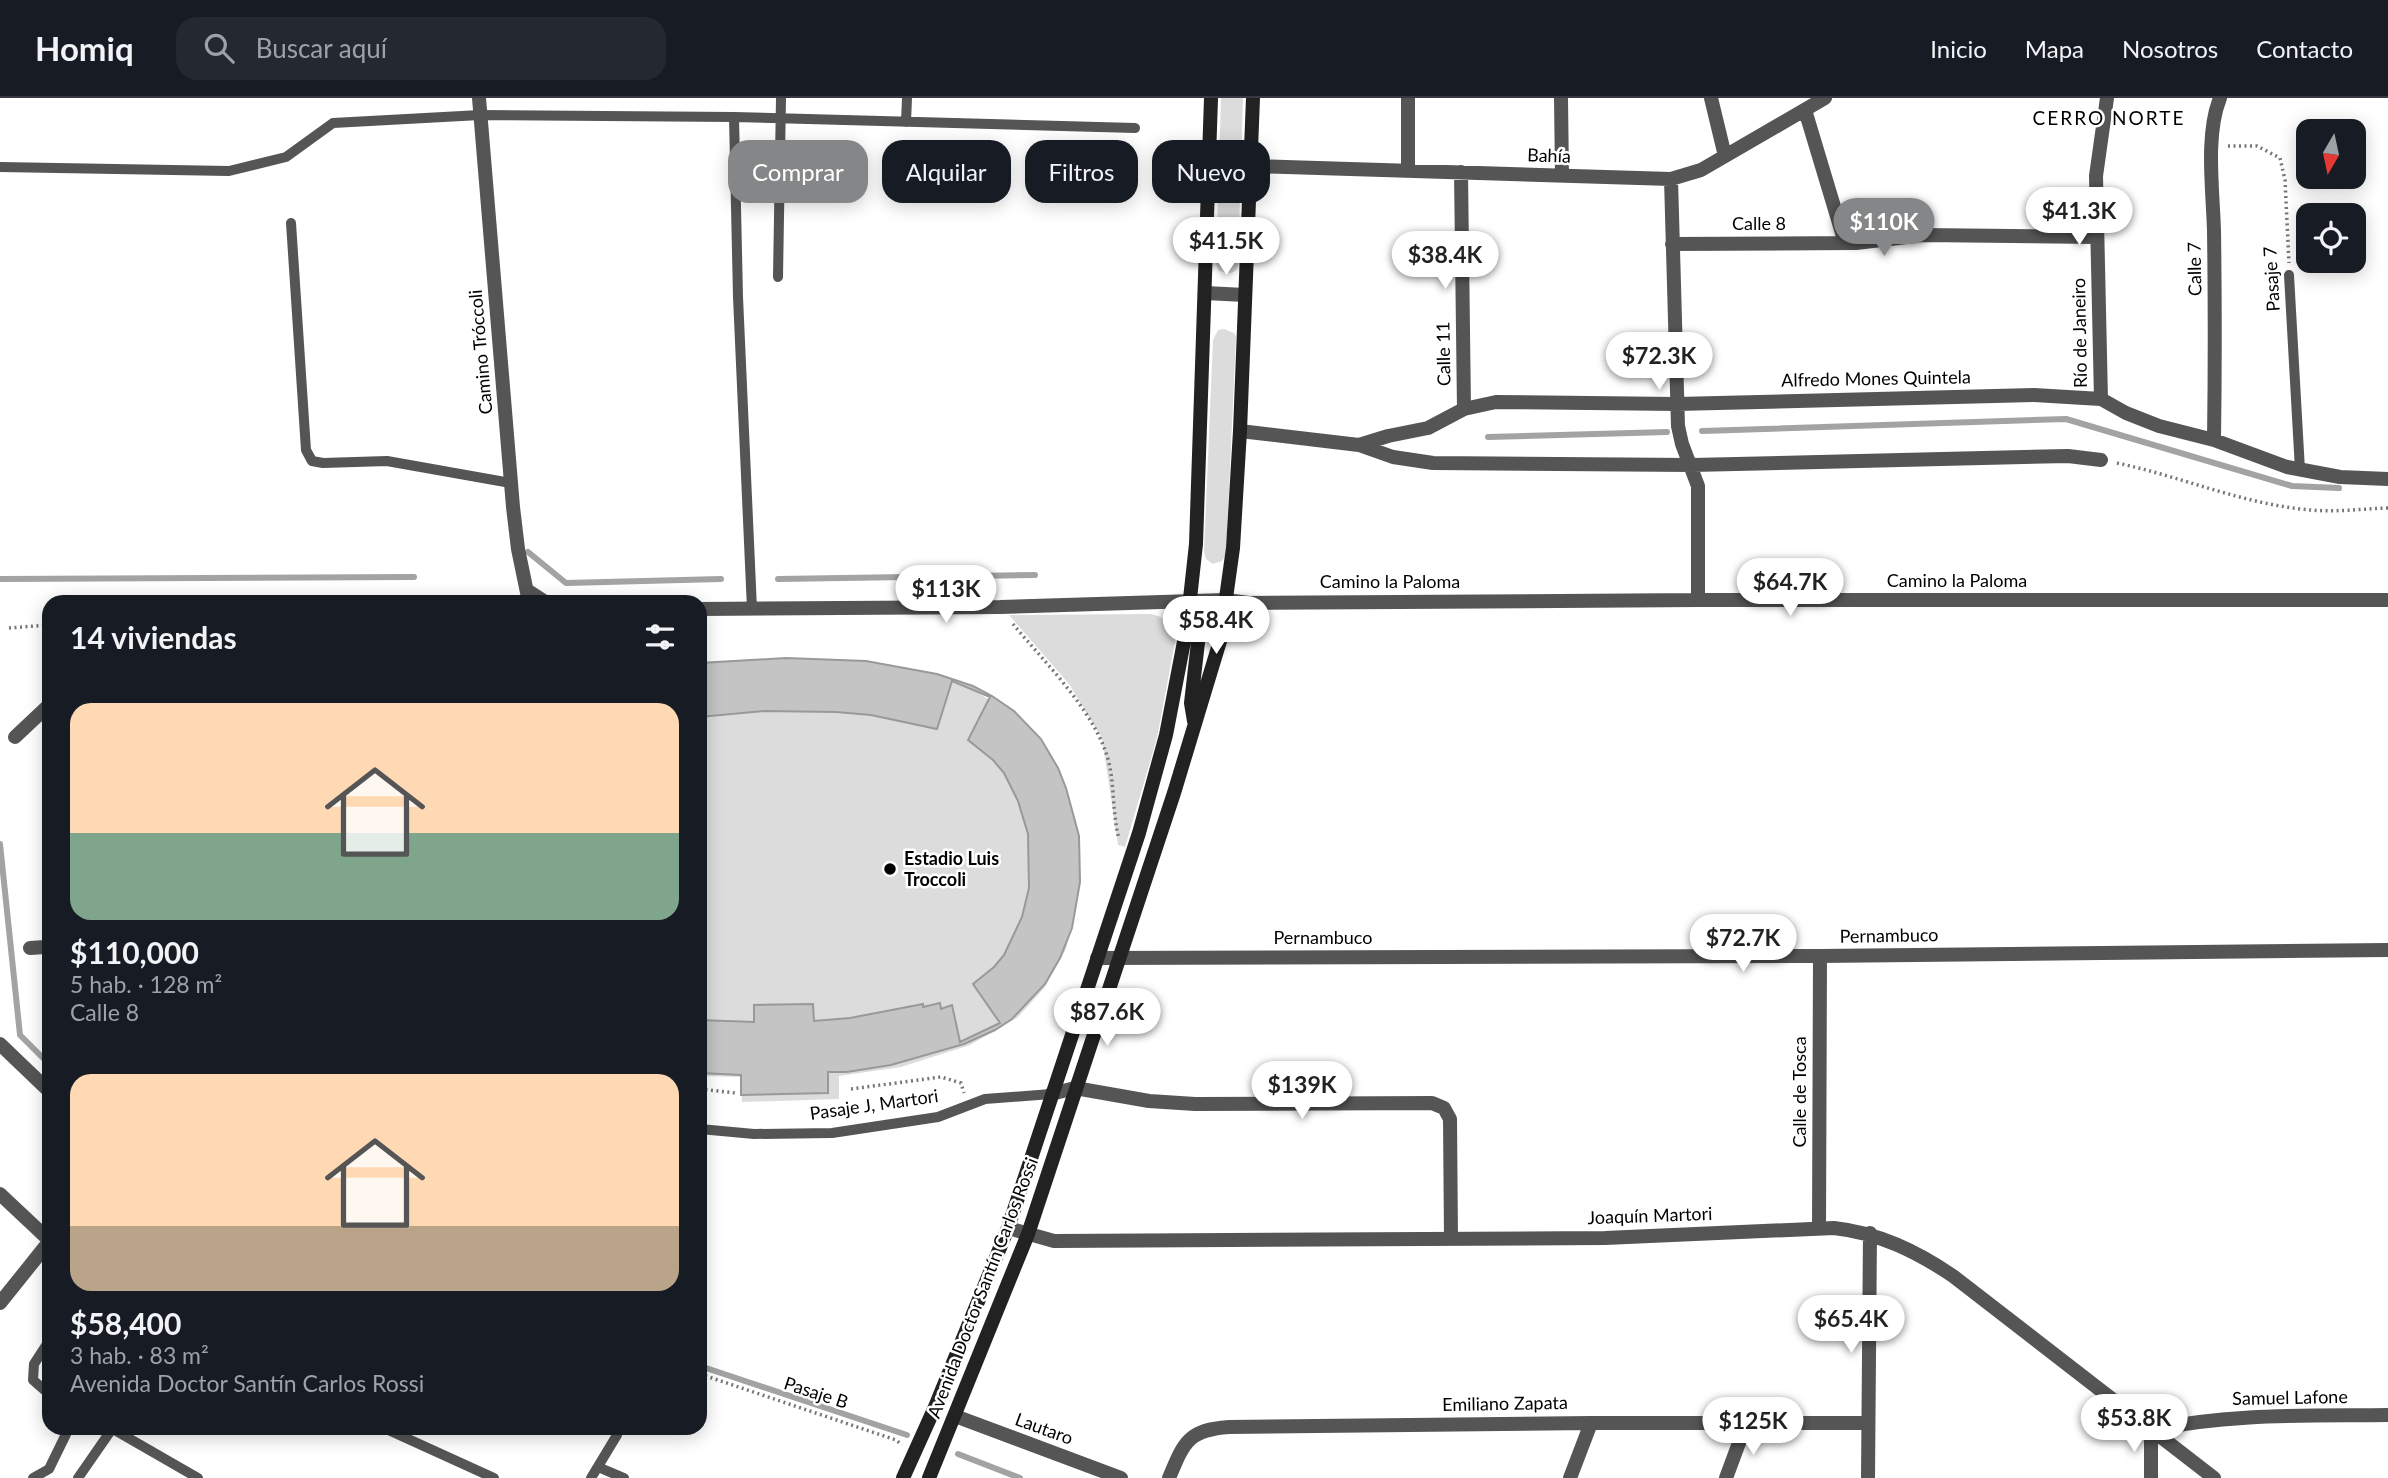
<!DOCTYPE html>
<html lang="es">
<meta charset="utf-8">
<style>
:root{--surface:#171b24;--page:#242831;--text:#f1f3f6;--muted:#9ea1a6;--line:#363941;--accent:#858687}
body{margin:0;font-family:Lato,sans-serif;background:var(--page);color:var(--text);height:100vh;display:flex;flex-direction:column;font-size:26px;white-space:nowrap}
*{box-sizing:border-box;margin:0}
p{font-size:23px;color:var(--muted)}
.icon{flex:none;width:38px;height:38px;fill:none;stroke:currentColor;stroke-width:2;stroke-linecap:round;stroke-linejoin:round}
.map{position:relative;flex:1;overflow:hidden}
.side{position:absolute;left:42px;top:497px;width:665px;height:840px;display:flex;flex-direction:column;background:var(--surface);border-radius:21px;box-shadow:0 4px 18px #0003}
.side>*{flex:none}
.banner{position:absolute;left:728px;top:42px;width:665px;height:63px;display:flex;gap:14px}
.needle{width:46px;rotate:189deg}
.tools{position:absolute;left:2296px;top:21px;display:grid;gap:14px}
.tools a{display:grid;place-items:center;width:70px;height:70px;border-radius:14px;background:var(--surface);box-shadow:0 4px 18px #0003;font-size:35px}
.price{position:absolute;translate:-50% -60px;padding:0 16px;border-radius:24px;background:#fff;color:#222;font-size:23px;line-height:46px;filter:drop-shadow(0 2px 4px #0008)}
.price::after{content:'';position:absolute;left:50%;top:42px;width:21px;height:16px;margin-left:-10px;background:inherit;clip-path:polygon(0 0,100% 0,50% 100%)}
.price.current{background:var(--accent);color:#fff}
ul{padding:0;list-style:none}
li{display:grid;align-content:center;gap:14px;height:371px;padding:0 28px}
li span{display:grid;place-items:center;height:217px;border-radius:21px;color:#555}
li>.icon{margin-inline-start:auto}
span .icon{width:126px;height:126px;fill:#fffc;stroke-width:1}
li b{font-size:30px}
h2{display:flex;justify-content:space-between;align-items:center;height:84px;padding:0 28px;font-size:30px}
.tag{padding:0 24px;border-radius:21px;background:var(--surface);box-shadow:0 4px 18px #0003;font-size:24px;line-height:63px}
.tag.current{background:var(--accent);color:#fff}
header{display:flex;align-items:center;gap:42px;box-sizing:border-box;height:98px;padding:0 35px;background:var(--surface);border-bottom:2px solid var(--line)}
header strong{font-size:33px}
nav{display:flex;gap:38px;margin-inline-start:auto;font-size:24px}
.search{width:490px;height:63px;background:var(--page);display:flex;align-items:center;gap:18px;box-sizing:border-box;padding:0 24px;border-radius:21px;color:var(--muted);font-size:26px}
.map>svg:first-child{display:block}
</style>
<header>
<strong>Homiq</strong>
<div class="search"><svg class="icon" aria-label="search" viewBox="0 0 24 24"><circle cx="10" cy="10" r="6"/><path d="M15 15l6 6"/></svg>Buscar aquí</div>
<nav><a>Inicio</a><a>Mapa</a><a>Nosotros</a><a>Contacto</a></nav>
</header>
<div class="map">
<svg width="2388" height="1380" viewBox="0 0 2388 1380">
<rect width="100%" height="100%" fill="#fff"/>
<path fill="#dcdcdc" d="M 1221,0 L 1243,0 L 1238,166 L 1237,172 L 1231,175 L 1219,173 L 1216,166 Z
M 1224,231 L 1234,235 L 1236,239 L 1226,457 L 1222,463 L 1213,466 L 1206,461 L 1204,454 L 1213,242 L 1218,232 Z
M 1151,516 C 1168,520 1172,527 1175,544 L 1157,640 L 1125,749 L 1118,747 L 1102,640 L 1069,586 L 1009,517 Z
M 864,567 L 968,588 L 1020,622 L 1054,663 L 1071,710 L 1080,748 L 1079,793 L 1066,851 L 1045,889 L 1018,919 L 970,947 L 901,969 L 839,978 L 839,1001 L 742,1004 L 741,979 L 700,978 L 700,571 Z"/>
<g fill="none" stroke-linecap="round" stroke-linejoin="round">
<path stroke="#a3a3a3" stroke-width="6" d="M 1702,333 L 2066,321 L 2292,388 L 2339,390
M 1488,339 L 1667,334
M 528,454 L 566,485 L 721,481
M 0,481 L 414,479
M 778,481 L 1035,477
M 0,746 L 20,937 L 49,966
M 700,1268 L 907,1337
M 958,1356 L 1020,1380"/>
</g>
<path fill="#c4c4c4" stroke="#999" stroke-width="2" d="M 786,560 L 866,563 L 937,576 L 973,588 L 992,598 L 1014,613 L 1041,641 L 1058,670 L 1066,690 L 1079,738 L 1080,784 L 1072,830 L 1060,860 L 1045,886 L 1012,921 L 995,932 L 964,946 L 891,967 L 847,974 L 828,974 L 828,995 L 741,997 L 741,977 L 700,975 L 700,922 L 754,924 L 754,907 L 813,906 L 814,923 L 850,920 L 923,906 L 923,909 L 940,905 L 941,911 L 952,907 L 960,944 L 1000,925 L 973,886 L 994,869 L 1004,857 L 1022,819 L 1029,790 L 1028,736 L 1018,703 L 1004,675 L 993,662 L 968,642 L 990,599 L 952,583 L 937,631 L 871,617 L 836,614 L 764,613 L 700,619 L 700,565 Z"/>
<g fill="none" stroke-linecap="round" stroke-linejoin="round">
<path stroke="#777" stroke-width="3.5" stroke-dasharray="2 3.5" stroke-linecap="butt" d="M 2228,48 L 2257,48 L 2280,60 L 2285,82 L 2289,165
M 2117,365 C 2179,378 2238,404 2301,411 C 2330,415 2359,411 2388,410
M 1013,526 C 1045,565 1094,612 1108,661 C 1115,687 1112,715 1119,741
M 9,530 L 49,527
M 700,991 L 736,995
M 851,991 L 941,979 L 961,985 L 964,995
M 700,1276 L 896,1342 L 902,1347"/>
<path stroke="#555" stroke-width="10" d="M 734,19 L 738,199 L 752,511
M 906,24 L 907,0
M 0,69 L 229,73 L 286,59 L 333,25 L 480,17 L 734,19 L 1135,30
M 291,125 L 306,352 L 312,363 L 323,365 L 387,363 L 511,385
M 2289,177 L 2300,372
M 778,179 L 781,0
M 700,1031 L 754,1036 L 832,1035 L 938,1019 L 985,1001 L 1051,996
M 49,1243 L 34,1266 L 33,1282 L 49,1296
M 111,1330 L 198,1380
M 384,1330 L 494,1380
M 598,1369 L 624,1380
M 33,1380 L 49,1371 L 69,1330
M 78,1380 L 112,1331
M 591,1380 L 617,1337 L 617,1330"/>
<path stroke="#555" stroke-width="14" d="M 479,0 L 513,409 L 518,451 L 529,504
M 1561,0 L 1562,78
M 1711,0 L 1725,58
M 1805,12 L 1845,145
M 1250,68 L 1671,81 L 1701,72 L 1825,0
M 1408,71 L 1408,0
M 1461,74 L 1464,311
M 1671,81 L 1678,328 L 1682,346 L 1698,388 L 1698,502
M 1672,146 L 1856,145 L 1923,137 L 2097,139
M 1205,195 L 1245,197
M 2101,301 L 2096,78 L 2107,0
M 1240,333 L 1359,347 L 1388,338 L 1428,330 L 1464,311 L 1496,304 L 1677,306 L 2034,297 L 2101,301 L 2126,315 L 2159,328 L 2214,342 L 2287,369 L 2340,379 L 2388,381
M 2214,342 C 2215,272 2215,203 2214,133 C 2213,93 2205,37 2220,0
M 1359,347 L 1393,359 L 1433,365 L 1692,367 L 2068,358 L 2101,362
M 528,493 L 545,504
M 700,511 L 1000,509 L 1226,502 L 1249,505 L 1698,502 L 2388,502
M 15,639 L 49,607
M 30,850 L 45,849 L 49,845
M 1097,860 L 1820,858 L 2388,852
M 0,946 L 49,993
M 1051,996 L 1075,990 L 1149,1003 L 1195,1006 L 1432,1005 L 1444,1010 L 1450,1021 L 1451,1141
M 0,1096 L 49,1142
M 1008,1130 L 1054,1143 L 1605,1140 L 1834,1130 C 1879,1135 1916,1153 1953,1178 L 2214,1380
M 1819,1130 L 1820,858
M 0,1205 L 49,1144
M 955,1318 L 1121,1380
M 1169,1380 C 1184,1344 1188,1332 1229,1329 L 1591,1325 L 1868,1325
M 1570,1380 L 1591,1325
M 1726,1380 L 1746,1326
M 1868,1380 L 1870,1135
M 2151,1380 L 2151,1332 C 2229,1315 2309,1318 2388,1317"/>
<path stroke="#222" stroke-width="14" d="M 1191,504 L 1197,513 L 1200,527 L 1191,605 L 1194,623
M 903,1380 L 935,1309 L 1008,1130 L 1139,735 L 1166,637 L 1187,528 L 1196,446 L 1211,0
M 929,1380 L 1028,1136 L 1174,695 L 1220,543 L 1233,450 L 1240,333 L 1253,0"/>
</g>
<circle fill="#000" stroke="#fff" stroke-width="2.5" cx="890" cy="771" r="7"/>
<g text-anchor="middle" stroke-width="5" stroke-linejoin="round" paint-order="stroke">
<g font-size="18" fill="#000" stroke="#fff">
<text transform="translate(1549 58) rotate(2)" y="6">Bahía</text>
<text x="1759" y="132">Calle 8</text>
<text transform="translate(2195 171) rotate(-91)" y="6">Calle 7</text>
<text transform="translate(2272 181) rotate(-93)" y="6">Pasaje 7</text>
<text transform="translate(2080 235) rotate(-91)" y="6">Río de Janeiro</text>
<text transform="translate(481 254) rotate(-95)" y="6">Camino Tróccoli</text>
<text transform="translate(1444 256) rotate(-91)" y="6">Calle 11</text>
<text transform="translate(1876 281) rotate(-1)" y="6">Alfredo Mones Quintela</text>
<text x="1957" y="489">Camino la Paloma</text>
<text x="1390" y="490">Camino la Paloma</text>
<text transform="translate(1889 838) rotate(-1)" y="6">Pernambuco</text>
<text x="1323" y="846">Pernambuco</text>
<text transform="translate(1800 994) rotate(-90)" y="6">Calle de Tosca</text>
<text transform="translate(874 1007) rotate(-8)" y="6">Pasaje J, Martori</text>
<text transform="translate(1650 1118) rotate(-2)" y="6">Joaquín Martori</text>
<text transform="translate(983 1190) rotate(-69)" y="6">Avenida Doctor Santín Carlos Rossi</text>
<text transform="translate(816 1295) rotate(18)" y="6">Pasaje B</text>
<text transform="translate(2290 1300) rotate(-1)" y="6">Samuel Lafone</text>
<text transform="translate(1505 1306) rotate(-1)" y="6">Emiliano Zapata</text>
<text transform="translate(1044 1331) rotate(20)" y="6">Lautaro</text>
</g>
<g font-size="18" font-weight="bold" fill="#000" stroke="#fff" text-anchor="start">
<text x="904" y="767">Estadio Luis<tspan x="904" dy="21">Troccoli</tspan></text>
</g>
<g font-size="19" letter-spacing="2" fill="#000" stroke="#fff">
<text x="2109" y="27">CERRO NORTE</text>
</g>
</g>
</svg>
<div class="tools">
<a><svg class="needle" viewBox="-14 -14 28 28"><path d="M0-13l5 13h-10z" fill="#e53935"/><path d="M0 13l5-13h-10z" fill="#9ea1a6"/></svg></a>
<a><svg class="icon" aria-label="locate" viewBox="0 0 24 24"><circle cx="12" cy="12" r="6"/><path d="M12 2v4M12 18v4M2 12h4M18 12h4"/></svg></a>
</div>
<b class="price" style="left:2079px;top:149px">$41.3K</b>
<b class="price current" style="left:1884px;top:160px">$110K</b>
<b class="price" style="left:1226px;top:179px">$41.5K</b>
<b class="price" style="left:1445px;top:193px">$38.4K</b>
<b class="price" style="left:1659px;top:294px">$72.3K</b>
<b class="price" style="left:1790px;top:520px">$64.7K</b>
<b class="price" style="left:946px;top:527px">$113K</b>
<b class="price" style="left:1216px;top:558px">$58.4K</b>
<b class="price" style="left:1743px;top:876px">$72.7K</b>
<b class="price" style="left:1107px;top:950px">$87.6K</b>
<b class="price" style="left:1302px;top:1023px">$139K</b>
<b class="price" style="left:1851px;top:1257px">$65.4K</b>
<b class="price" style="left:2134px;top:1356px">$53.8K</b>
<b class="price" style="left:1753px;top:1359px">$125K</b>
<div class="banner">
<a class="tag current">Comprar</a>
<a class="tag">Alquilar</a>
<a class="tag">Filtros</a>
<a class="tag">Nuevo</a>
</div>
<section class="side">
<h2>14 viviendas<svg class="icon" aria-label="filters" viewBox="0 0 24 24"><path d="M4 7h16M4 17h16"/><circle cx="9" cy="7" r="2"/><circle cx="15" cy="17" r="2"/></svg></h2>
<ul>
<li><span style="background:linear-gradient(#ffd9b3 60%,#7fa58c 0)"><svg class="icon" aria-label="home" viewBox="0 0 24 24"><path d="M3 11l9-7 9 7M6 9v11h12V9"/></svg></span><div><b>$110,000</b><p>5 hab. · 128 m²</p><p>Calle 8</p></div></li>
<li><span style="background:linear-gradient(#ffd9b3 70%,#b9a48a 0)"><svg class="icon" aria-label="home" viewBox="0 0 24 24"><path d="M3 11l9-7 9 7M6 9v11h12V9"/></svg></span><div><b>$58,400</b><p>3 hab. · 83 m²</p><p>Avenida Doctor Santín Carlos Rossi</p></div></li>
</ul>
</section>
</div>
